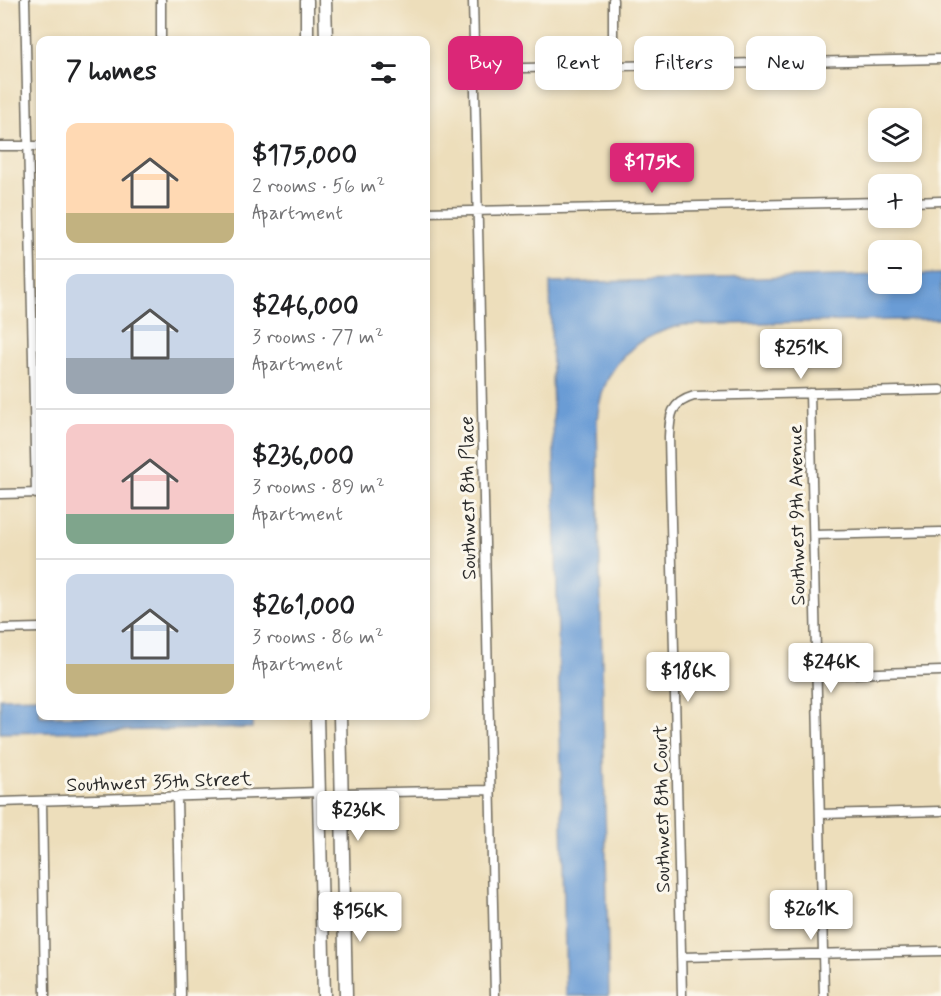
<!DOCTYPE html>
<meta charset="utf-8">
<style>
:root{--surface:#fff;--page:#f6f6f6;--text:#202124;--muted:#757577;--line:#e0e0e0;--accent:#db2777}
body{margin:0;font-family:Mynerve,sans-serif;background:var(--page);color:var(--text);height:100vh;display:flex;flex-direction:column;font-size:22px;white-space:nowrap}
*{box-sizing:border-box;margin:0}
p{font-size:20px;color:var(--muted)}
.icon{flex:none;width:33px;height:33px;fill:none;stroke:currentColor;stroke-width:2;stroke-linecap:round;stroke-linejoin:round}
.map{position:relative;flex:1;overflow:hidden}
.drawer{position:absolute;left:36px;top:36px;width:394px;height:684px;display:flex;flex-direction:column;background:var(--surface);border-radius:12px;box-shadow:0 3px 9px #0003}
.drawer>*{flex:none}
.top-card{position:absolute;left:448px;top:36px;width:402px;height:54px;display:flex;gap:12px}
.buttons{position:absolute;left:868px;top:108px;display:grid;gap:12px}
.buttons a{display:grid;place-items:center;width:54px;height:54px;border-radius:12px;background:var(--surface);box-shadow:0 3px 9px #0003;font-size:30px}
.price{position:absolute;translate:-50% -51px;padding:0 14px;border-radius:6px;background:#fff;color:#222;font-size:20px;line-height:39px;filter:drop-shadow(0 2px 3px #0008)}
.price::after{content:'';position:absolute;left:50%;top:36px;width:18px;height:14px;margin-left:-9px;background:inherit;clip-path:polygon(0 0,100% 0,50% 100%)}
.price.active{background:var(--accent);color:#fff}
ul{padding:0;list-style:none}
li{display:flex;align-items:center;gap:18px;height:150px;padding:0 30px}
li+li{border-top:2px solid var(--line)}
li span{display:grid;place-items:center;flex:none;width:168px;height:120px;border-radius:12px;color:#555}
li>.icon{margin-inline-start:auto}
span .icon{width:72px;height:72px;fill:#fffc;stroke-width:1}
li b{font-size:26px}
h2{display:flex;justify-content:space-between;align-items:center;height:72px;padding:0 30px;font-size:26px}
.pill{padding:0 21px;border-radius:12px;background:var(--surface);box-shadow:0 3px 9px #0003;font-size:21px;line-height:54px}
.pill.active{background:var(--accent);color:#fff}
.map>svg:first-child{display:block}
</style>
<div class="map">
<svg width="941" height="996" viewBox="0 0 941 996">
<rect width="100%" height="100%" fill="#fbf7ec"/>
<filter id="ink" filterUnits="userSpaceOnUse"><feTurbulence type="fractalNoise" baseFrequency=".0167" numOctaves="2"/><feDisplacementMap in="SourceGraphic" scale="12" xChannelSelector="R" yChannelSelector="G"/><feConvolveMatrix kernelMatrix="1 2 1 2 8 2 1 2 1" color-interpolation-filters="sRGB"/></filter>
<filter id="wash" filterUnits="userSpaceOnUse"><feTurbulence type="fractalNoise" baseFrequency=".008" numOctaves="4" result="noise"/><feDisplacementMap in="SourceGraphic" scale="24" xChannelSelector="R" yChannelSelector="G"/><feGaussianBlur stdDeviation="1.35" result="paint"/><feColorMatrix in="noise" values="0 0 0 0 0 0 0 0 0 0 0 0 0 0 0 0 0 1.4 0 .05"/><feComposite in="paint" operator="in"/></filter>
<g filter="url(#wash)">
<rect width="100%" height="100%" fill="#eddebb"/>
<path fill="#6b9cd5" stroke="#4b6480" stroke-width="1.5" d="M 941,274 L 941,319 L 683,325 C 631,337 601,369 597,422 L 609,996 L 566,996 L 550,283 L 879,275 L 879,284 L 912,284 L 912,275 Z
M 40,697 L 40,716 L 253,716 L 252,728 L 0,733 L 0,698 Z"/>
</g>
<g filter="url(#ink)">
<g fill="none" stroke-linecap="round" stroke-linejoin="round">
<g stroke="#6f6a5d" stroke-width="11">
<path id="street" d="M 25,0 L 36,494
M 161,0 L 161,40
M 473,0 L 495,996
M 613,0 L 613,67
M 475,69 L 941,59
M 0,146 L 40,146
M 912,202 L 941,201
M 426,212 L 879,202
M 810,393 L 824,996
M 0,494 L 40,493
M 814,535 L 941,532
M 0,629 L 40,628
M 817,675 L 941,671
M 342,793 L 491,790
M 177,797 L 181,996
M 42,801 L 45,996
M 0,802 L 319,792
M 820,814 L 941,811
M 681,957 L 941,951
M 682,996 L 669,437 C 670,415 670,403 694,396 L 941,390"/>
</g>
<g stroke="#6f6a5d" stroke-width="15">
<path id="secondary" d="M 307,0 L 307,40
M 325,0 L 326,40
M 317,716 L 324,996
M 340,716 L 346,996"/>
</g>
<use href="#street" stroke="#fff" stroke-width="8"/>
<use href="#secondary" stroke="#fff" stroke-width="12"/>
</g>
</g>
<g text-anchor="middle" stroke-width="6" stroke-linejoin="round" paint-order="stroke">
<g font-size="20" fill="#2b2b2b" stroke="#fbf7ec">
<text transform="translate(467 498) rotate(-91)" y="7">Southwest 8th Place</text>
<text transform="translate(796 515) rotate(-91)" y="7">Southwest 9th Avenue</text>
<text transform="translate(159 781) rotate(-2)" y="7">Southwest 35th Street</text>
<text transform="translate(661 809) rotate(-91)" y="7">Southwest 8th Court</text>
</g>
</g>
</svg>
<div class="buttons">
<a><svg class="icon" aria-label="layers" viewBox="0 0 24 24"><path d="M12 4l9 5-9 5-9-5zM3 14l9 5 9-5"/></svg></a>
<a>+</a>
<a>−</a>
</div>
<b class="price active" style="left:652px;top:194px">$175K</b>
<b class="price" style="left:801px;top:380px">$251K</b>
<b class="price" style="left:831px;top:694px">$246K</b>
<b class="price" style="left:688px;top:703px">$186K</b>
<b class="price" style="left:358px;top:842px">$236K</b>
<b class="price" style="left:811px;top:941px">$261K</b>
<b class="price" style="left:360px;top:943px">$156K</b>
<div class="top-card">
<a class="pill active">Buy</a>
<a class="pill">Rent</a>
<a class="pill">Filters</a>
<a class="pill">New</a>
</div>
<section class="drawer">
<h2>7 homes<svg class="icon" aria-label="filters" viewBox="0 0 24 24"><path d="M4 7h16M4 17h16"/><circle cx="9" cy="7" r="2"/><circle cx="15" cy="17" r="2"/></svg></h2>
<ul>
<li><span style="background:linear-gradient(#ffd9b3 75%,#c2b280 0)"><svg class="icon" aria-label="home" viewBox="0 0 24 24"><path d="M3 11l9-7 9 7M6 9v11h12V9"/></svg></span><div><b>$175,000</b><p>2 rooms · 56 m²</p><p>Apartment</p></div></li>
<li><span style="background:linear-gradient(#c9d6e8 70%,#9aa5b1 0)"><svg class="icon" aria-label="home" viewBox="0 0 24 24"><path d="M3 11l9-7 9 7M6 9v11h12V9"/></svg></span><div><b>$246,000</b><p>3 rooms · 77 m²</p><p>Apartment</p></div></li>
<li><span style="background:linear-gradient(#f6c9c9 75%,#7fa58c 0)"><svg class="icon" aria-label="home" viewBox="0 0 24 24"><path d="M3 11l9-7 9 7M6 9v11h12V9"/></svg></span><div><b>$236,000</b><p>3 rooms · 89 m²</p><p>Apartment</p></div></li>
<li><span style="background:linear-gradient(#c9d6e8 75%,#c2b280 0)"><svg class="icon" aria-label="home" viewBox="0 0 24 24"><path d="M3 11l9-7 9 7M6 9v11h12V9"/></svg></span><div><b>$261,000</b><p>3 rooms · 86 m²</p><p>Apartment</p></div></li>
</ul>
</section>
</div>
